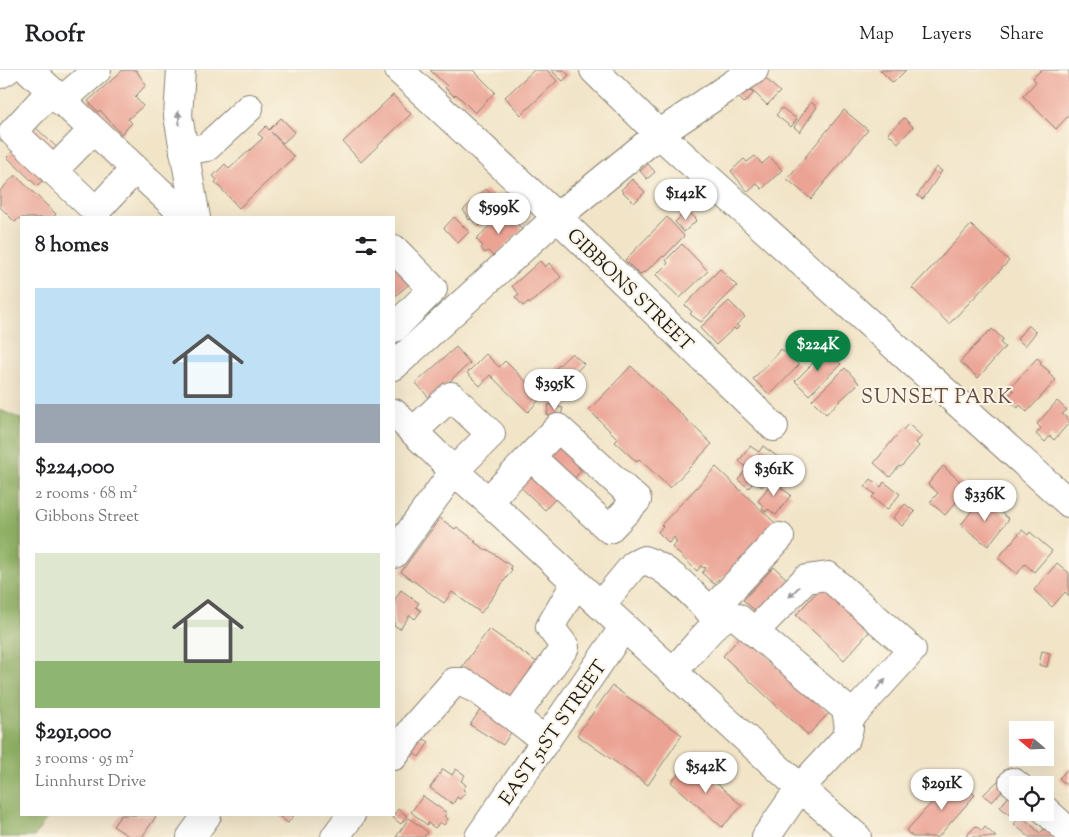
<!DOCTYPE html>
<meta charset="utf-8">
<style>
:root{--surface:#fff;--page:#f2f2f2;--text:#202124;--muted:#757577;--line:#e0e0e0;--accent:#0b8043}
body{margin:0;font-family:"Sorts Mill Goudy",serif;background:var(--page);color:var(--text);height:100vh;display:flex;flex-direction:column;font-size:19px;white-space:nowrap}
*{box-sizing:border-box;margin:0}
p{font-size:16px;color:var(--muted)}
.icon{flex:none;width:28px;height:28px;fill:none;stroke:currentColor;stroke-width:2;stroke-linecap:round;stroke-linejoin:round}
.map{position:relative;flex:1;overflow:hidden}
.details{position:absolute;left:20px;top:146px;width:375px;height:600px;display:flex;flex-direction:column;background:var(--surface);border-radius:0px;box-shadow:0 5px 20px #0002}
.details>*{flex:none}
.needle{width:32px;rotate:289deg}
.fabs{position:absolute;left:1009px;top:651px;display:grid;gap:10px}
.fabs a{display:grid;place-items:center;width:45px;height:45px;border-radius:0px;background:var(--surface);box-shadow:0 5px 20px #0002;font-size:25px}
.price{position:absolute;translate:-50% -42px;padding:0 11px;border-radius:18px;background:#fff;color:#222;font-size:16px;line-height:32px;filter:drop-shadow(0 1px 2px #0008)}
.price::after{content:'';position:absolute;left:50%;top:30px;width:15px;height:11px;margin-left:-8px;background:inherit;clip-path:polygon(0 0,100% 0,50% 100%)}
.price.selected{background:var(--accent);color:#fff}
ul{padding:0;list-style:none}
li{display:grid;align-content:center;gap:10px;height:265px;padding:0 15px}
li span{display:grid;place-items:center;height:155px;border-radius:0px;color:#555}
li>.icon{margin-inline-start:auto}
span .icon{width:90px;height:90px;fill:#fffc;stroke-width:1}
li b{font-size:21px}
h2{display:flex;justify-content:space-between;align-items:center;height:60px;padding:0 15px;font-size:21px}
header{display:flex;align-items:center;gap:30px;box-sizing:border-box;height:70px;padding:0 25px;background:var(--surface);border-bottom:1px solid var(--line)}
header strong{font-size:24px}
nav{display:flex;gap:28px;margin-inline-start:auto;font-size:18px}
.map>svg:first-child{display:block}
</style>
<header>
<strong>Roofr</strong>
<nav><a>Map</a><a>Layers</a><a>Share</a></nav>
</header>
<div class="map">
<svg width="1069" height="767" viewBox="0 0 1069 767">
<rect width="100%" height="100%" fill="#fcf5e5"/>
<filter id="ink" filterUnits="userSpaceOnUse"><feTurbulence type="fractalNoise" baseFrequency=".02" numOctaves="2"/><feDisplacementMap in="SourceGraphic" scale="10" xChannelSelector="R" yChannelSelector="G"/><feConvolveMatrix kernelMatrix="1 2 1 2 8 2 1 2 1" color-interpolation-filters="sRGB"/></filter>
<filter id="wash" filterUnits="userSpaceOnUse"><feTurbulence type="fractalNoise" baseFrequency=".0096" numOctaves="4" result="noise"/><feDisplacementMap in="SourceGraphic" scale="20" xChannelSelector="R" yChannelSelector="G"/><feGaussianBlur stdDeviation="1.12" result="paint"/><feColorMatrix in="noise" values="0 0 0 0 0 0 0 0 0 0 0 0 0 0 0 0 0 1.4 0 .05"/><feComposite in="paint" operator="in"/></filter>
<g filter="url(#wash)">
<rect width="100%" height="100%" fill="#f1e4c7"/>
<path fill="#91b266" stroke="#566741" d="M 0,340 L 21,349 L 21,745 L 49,745 L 34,767 L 0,767 Z"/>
<g id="blocks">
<path fill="#eba394" d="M 123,0 L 136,0 L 146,15 L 135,27 L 143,36 L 128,49 L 132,53 L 121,64 L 100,40 L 98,42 L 88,31 Z
M 430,0 L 473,0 L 495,22 L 475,43 L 456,24 L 454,26 L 445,18 L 447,16 Z
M 534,0 L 547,0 L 557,11 L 521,45 L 505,27 Z
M 551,0 L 564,0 L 569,5 L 563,11 Z
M 880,0 L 906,0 L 893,13 Z
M 1041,0 L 1069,0 L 1069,45 L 1056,59 L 1023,26 L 1036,12 L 1033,8 Z
M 762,5 L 780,22 L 767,35 L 750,18 Z
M 746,15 L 754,23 L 744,33 L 735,24 Z
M 393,25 L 411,44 L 361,92 L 343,72 Z
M 811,32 L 817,37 L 800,62 L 794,57 Z
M 782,38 L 797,49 L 791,57 L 776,45 Z
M 844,40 L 868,60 L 811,129 L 787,109 Z
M 281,48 L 295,62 L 283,73 L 271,62 L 294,87 L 239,138 L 215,112 L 217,110 L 213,106 L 225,94 L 229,99 L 263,68 L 258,64 L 266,56 L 269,60 Z
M 904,48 L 913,57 L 898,73 L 888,63 Z
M 35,57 L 66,86 L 37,116 L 7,87 Z
M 755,86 L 762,94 L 770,87 L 782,100 L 762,119 L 757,114 L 748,122 L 731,101 L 744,89 L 747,92 Z
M 648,94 L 655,102 L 647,109 L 640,101 Z
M 936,97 L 942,101 L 923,129 L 917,126 Z
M 15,105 L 56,144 L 53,148 L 21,148 L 21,150 L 19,148 L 15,152 L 0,137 L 0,121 Z
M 632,109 L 645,122 L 634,133 L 621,120 Z
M 486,119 L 494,127 L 491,130 L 498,138 L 478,157 L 471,148 L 469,150 L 467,147 L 468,146 L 463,140 Z
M 691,123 L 698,129 L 686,140 L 680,133 Z
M 687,140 L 697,150 L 684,162 L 675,152 Z
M 506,143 L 522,159 L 494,187 L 488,181 L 485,183 L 481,178 L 483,176 L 476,169 L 502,144 L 503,145 Z
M 454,147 L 469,162 L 458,173 L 444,158 Z
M 667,147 L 684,166 L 664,187 L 663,186 L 644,203 L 643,202 L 640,205 L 625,190 Z
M 971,155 L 1009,191 L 949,254 L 912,218 Z
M 682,174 L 708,201 L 680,228 L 656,205 L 668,193 L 666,190 Z
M 540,191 L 545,197 L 549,193 L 561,207 L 529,234 L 528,232 L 523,236 L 515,227 L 519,224 L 512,216 Z
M 394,192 L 414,210 L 394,227 Z
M 720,199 L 737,216 L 701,252 L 690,244 L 692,242 L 685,235 Z
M 729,231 L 745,247 L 736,255 L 739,257 L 736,260 L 734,258 L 716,275 L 700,258 Z
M 1028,255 L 1036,262 L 1025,276 L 1017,269 Z
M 992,259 L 1003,269 L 1000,273 L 1005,277 L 978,308 L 960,292 L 989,261 L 990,262 Z
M 456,277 L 470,293 L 430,329 L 416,313 Z
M 781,279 L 799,295 L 770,325 L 753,309 Z
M 827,279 L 841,294 L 809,325 L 795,311 Z
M 572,283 L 584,294 L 567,310 L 556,298 Z
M 486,284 L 499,297 L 505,291 L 542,327 L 528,342 L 490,305 L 480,316 L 467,303 Z
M 1037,288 L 1042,292 L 1040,294 L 1050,302 L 1048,303 L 1056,310 L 1027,342 L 1020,335 L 1018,338 L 1007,328 L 1014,321 L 1010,318 Z
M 631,296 L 712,374 L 670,418 L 639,389 L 637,392 L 615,372 L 618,369 L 589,340 Z
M 845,298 L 859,313 L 826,344 L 812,330 Z
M 1057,331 L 1067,340 L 1062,344 L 1069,350 L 1069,353 L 1054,370 L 1050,366 L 1045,372 L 1036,364 L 1041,358 L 1037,354 Z
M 549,334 L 563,338 L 560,348 L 547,345 Z
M 908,354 L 922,366 L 916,373 L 919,376 L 901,397 L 899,396 L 890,407 L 874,393 L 901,360 L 902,361 Z
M 553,369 L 581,394 L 578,397 L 581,401 L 545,440 L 514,411 Z
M 750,376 L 759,382 L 763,376 L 782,390 L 762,417 L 754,411 L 749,418 L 738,410 L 747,398 L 739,391 Z
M 943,396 L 963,414 L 955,423 L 960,428 L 945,445 L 930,432 L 938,423 L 928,414 Z
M 716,397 L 775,453 L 720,511 L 718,509 L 714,514 L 702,503 L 706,498 L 705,497 L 704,498 L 701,496 L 697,501 L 672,477 L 677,473 L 674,467 L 669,473 L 658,462 L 663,456 L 661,455 Z
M 775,408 L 784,415 L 781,418 L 791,425 L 776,445 L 768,439 L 766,442 L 762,439 L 764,436 L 758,431 Z
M 871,409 L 881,417 L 884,412 L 900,424 L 887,440 L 872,427 L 875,424 L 865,417 Z
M 982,427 L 1009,449 L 988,476 L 961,455 Z
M 905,434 L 915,442 L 902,456 L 893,448 Z
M 440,448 L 455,459 L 457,457 L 476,471 L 474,472 L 486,480 L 487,479 L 511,496 L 510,498 L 512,500 L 481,543 L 452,522 L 444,533 L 401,502 Z
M 1022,460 L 1028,465 L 1030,462 L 1052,481 L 1034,502 L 1025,494 L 1017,504 L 998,488 Z
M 1057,493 L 1069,503 L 1069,526 L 1065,522 L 1052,537 L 1034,520 Z
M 774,497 L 790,512 L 760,545 L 743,530 Z
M 822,516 L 870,561 L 844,590 L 796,545 Z
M 401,520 L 419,533 L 416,537 L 421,541 L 415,549 L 410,545 L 400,559 L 394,555 L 394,531 Z
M 489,559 L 538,593 L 510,631 L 462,597 Z
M 743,564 L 829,643 L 808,665 L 723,586 Z
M 1042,581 L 1050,583 L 1047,597 L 1039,595 Z
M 612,616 L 682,665 L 648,715 L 577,665 Z
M 482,637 L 513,659 L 503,675 L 470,655 Z
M 416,664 L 429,672 L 419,687 L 406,678 Z
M 691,690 L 742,736 L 722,757 L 671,712 Z
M 1069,698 L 1069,717 L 1059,708 Z
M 443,699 L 452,705 L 456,699 L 465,705 L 461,711 L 466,715 L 463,720 L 466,722 L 460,729 L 457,727 L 453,734 L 430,718 Z
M 955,707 L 975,725 L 938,767 L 913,767 L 906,761 Z
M 999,710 L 1006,717 L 992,732 L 983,725 Z
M 423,726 L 447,743 L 444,746 L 448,749 L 444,755 L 440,752 L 435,758 L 428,753 L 427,755 L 411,742 Z
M 1009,726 L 1018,734 L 1018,739 L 1011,746 L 1000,737 Z
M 398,739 L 407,746 L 401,754 L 392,747 Z
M 121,745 L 157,745 L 142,767 L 130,767 L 113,756 Z
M 280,745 L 294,745 L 288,753 L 279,746 Z
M 1021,746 L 1040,763 L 1045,758 L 1056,767 L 1029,767 L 1014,754 Z
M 409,748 L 428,762 L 424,767 L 396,767 Z
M 976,756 L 982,761 L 985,757 L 996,767 L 965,767 Z"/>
</g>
</g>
<g filter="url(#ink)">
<use href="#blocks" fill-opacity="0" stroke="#868072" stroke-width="1"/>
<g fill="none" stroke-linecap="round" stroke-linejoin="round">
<g stroke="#868072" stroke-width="30">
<path id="minor" d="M 399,0 L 557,147 L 774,357
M 594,0 L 659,64 L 1069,433
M 0,4 L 7,0
M 51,21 L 13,62 L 96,141 L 135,99
M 61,31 L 97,0
M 184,81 L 207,77 L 249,38
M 53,101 L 93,60
M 394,179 L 433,219 L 394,258
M 394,296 L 557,147 L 659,64 L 754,0
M 488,431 L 558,358 L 637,430 L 609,459 L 531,387
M 394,484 L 454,401 L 491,364 L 451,326 L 414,361
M 601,535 L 634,495 L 644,490 C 673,499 698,531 720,551
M 710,542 L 780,467
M 754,562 L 806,509 L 828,506 L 912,580 L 848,650
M 673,602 C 684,590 714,552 726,547 C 731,545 733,546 738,548 L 846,639 L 849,658 L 846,668 L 800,718 L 766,767
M 514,647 L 565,577 L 550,557 L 576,512
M 394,686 L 416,655 L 454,612 L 461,612 L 478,620 L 546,671
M 1013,712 L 1018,716
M 1045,740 L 1069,762
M 191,767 L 207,745
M 335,767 L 351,745
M 479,767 L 624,557"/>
</g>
<g stroke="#868072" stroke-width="30">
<path id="major" d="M 29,0 L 188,148
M 181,0 L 178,46 L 196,148
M 394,343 L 454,401 L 488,431 L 624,557 L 800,718 L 857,767"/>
</g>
<use href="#minor" stroke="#fff" stroke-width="28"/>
<use href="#major" stroke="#fff" stroke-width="28"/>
</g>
<defs><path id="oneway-solid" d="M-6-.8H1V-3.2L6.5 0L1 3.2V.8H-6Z" transform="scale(1.25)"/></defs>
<g fill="#999">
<use href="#oneway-solid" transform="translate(179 48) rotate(-95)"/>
<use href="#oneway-solid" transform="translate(794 522) rotate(134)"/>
<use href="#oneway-solid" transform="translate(881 614) rotate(-48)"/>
</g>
</g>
<g text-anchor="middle" stroke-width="4" stroke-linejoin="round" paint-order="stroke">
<g font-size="19" fill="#1c1c1c" stroke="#fcf5e5">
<text transform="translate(631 219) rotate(44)" y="7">GIBBONS STREET</text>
<text transform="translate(552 662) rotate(-55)" y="7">EAST 51ST STREET</text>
</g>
<g font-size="20" letter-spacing="1" fill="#644b46" stroke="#fcf5e5">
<text x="937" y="333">SUNSET PARK</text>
</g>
</g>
</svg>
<div class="fabs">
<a><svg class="needle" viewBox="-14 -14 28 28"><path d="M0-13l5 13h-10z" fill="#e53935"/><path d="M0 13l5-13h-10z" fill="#757577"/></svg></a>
<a><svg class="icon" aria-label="locate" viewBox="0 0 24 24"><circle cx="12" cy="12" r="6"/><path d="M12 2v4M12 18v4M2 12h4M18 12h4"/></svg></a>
</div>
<b class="price" style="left:686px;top:151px">$142K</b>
<b class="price" style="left:499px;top:165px">$599K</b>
<b class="price selected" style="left:818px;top:302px">$224K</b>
<b class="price" style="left:555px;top:341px">$395K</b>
<b class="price" style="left:774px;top:427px">$361K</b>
<b class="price" style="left:985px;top:452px">$336K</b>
<b class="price" style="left:706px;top:724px">$542K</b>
<b class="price" style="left:942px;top:741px">$291K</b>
<section class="details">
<h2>8 homes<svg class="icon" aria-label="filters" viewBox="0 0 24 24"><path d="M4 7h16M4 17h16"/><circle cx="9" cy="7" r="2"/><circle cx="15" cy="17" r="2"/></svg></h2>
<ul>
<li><span style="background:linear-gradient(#bfe0f5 75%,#9aa5b1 0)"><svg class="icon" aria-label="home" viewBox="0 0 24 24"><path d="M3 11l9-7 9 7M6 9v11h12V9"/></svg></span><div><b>$224,000</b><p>2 rooms · 68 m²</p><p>Gibbons Street</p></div></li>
<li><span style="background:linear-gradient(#dfe7d0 70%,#8fb573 0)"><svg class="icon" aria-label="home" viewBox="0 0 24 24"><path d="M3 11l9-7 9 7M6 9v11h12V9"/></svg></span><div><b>$291,000</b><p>3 rooms · 95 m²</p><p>Linnhurst Drive</p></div></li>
</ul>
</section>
</div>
